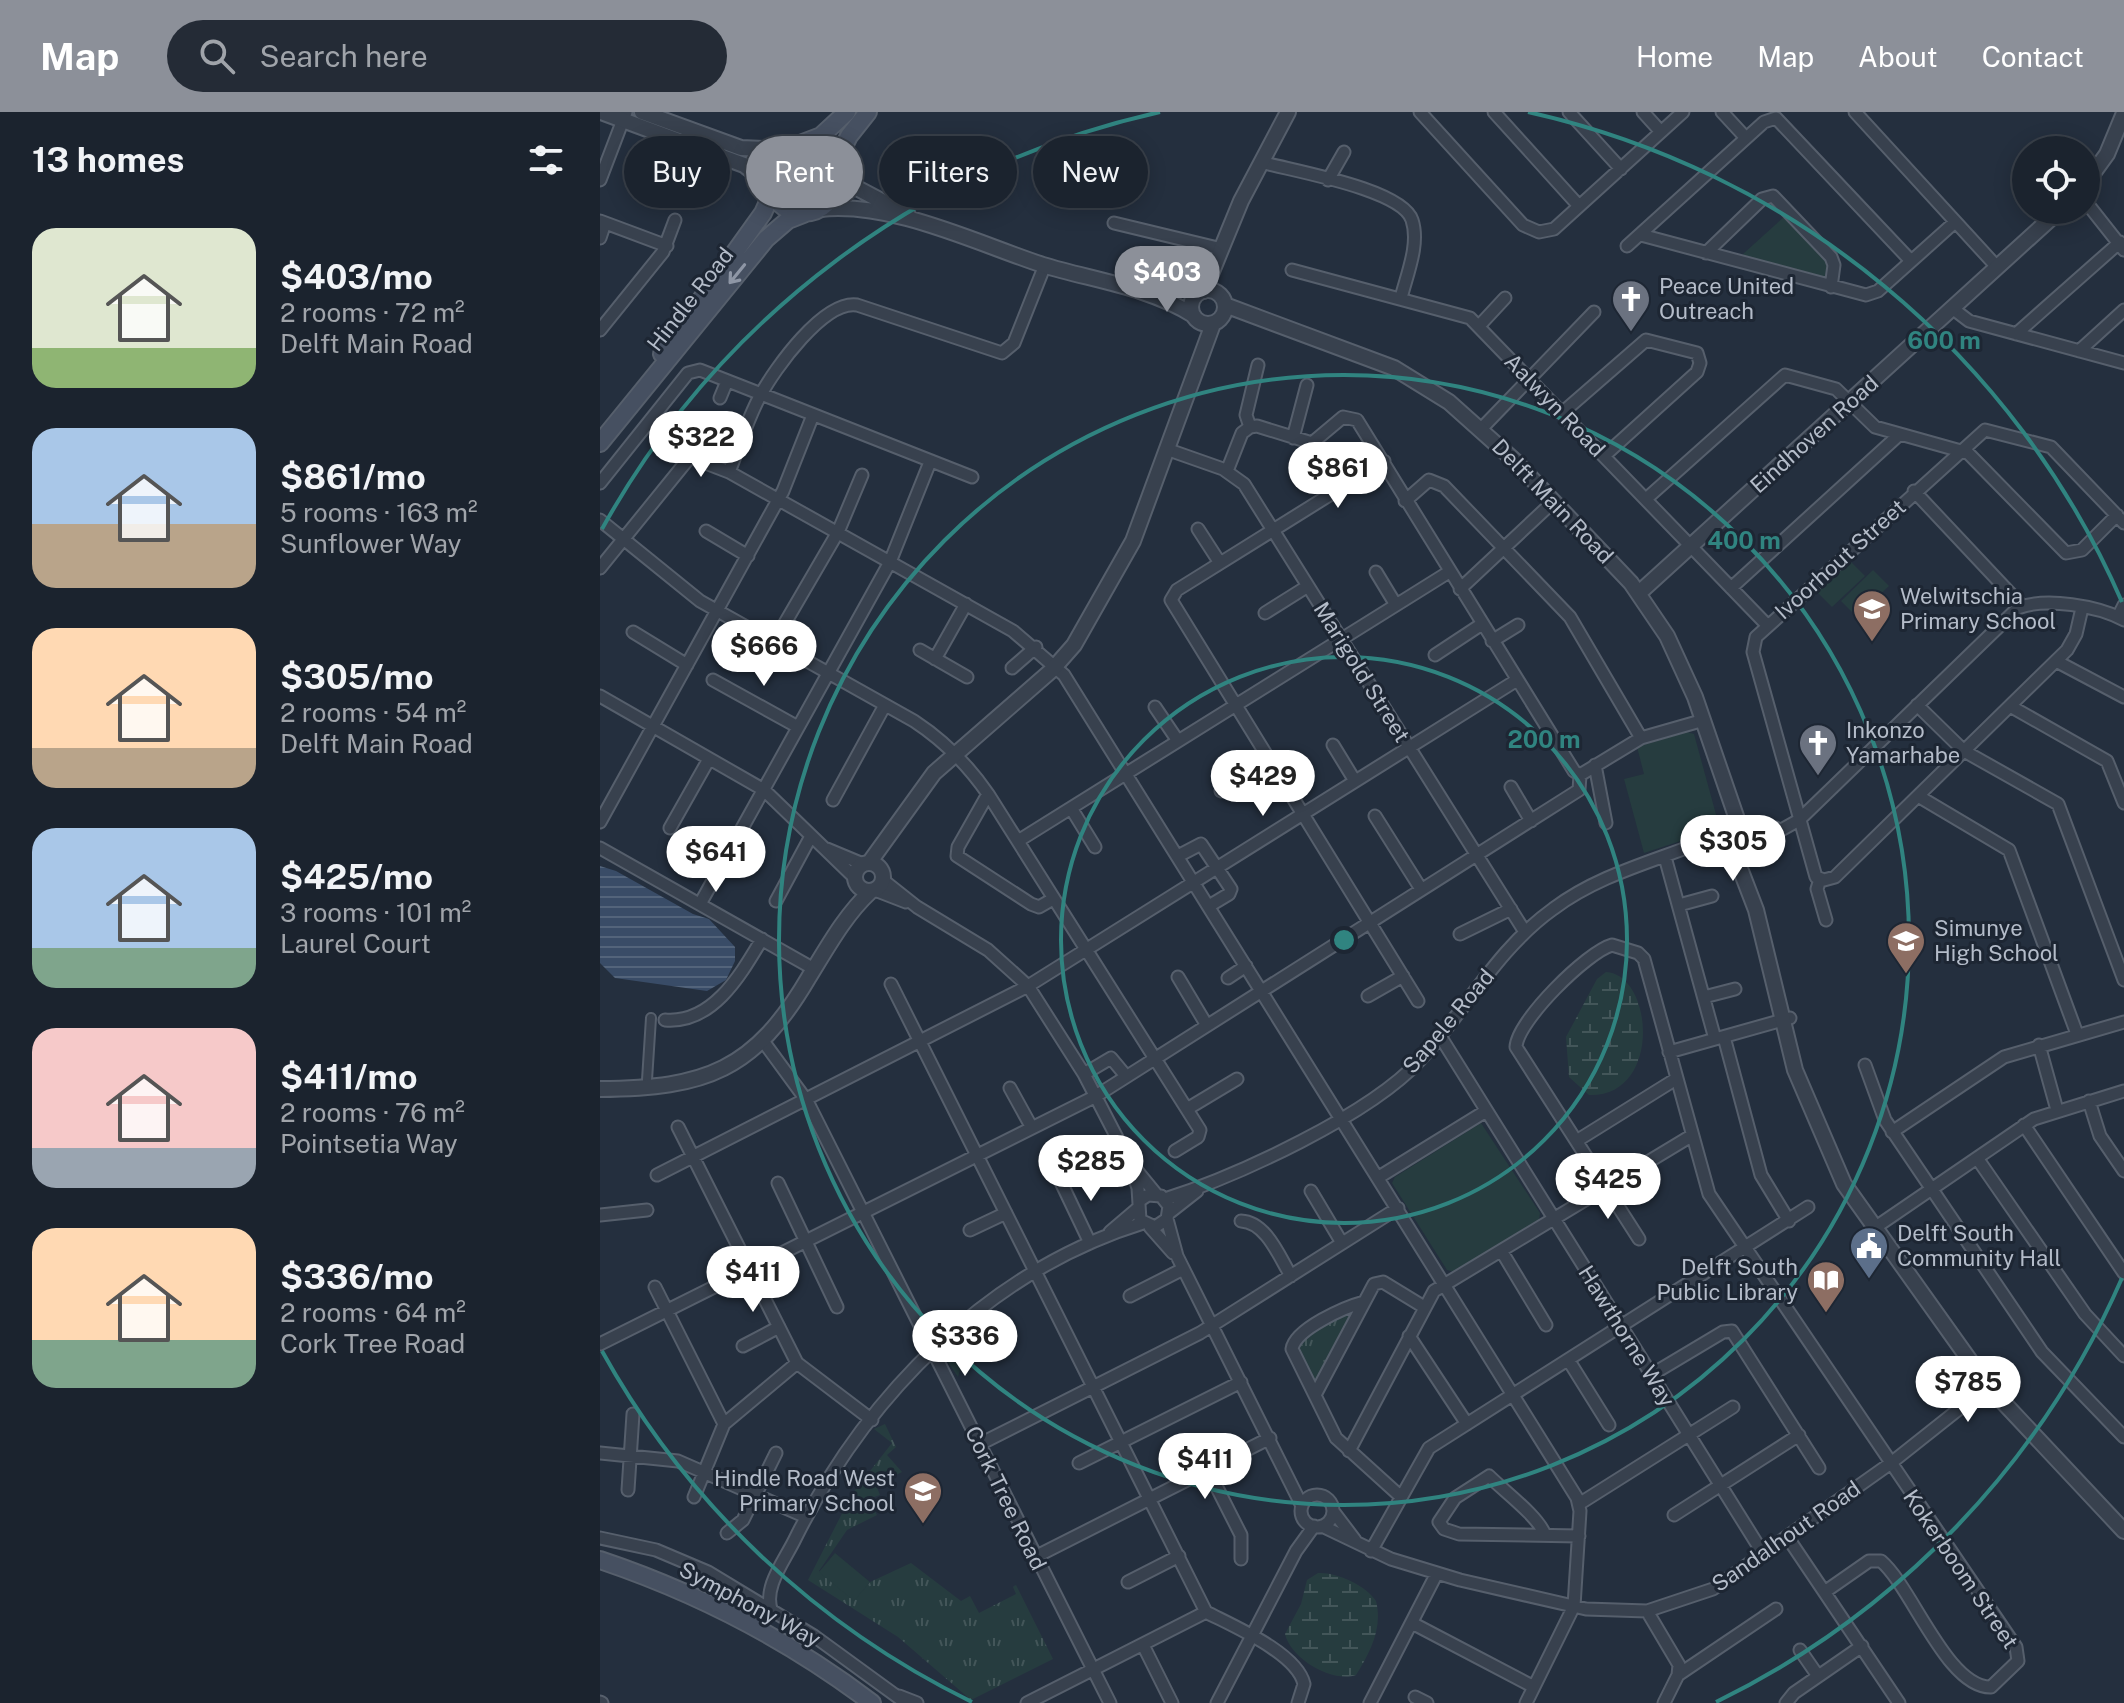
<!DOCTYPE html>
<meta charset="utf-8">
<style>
:root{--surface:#1b232e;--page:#242b36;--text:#f1f3f6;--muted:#a0a4aa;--line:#39404a;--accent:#8c9099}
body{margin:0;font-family:"Public Sans",sans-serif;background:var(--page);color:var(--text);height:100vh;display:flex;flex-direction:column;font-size:30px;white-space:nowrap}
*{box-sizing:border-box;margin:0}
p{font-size:26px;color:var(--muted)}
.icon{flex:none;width:44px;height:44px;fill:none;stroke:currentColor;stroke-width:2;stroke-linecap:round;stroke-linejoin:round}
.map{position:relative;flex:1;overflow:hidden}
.sheet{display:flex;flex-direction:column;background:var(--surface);width:600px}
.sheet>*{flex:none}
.top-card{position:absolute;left:24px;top:24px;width:760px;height:72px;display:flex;gap:16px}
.tools{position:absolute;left:1412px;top:24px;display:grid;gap:16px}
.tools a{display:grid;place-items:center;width:88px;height:88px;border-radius:50%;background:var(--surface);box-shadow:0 4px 20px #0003,0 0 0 2px var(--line);font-size:40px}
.price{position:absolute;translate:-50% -68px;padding:0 18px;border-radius:28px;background:#fff;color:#222;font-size:26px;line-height:52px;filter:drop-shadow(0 2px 4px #0008)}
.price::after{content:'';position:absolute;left:50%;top:48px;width:24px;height:18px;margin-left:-12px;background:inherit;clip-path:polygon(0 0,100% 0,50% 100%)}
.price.on{background:var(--accent);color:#fff}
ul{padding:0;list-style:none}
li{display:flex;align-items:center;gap:24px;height:200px;padding:0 32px}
li span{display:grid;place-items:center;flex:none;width:224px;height:160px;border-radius:24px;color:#555}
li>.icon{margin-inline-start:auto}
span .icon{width:96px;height:96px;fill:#fffc;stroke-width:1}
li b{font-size:34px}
h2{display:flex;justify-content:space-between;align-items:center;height:96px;padding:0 32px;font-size:34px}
.chip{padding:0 28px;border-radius:36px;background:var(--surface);box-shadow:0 4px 20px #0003,0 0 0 2px var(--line);font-size:28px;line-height:72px}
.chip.on{background:var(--accent);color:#fff}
header{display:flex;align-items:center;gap:48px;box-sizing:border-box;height:112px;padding:0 40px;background:var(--accent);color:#fff}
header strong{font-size:38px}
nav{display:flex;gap:44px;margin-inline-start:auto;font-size:28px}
.search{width:560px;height:72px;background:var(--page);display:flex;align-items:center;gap:20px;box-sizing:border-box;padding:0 28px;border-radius:44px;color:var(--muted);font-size:30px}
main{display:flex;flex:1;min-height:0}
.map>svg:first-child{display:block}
</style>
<header>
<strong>Map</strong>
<div class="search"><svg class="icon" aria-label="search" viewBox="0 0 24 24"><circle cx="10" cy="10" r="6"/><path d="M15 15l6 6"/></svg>Search here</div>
<nav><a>Home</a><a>Map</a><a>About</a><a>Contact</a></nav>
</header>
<main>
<section class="sheet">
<h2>13 homes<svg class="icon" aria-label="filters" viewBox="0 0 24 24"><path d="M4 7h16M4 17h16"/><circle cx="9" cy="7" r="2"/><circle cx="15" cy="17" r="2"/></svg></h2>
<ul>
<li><span style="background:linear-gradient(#dfe7d0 75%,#8fb573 0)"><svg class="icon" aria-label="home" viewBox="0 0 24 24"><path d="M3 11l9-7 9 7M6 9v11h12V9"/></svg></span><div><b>$403/mo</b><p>2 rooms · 72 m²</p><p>Delft Main Road</p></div></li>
<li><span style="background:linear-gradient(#a9c7e8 60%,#b9a48a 0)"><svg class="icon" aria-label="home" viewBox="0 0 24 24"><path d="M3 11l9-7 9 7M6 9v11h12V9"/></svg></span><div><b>$861/mo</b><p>5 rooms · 163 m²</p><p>Sunflower Way</p></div></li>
<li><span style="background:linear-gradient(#ffd9b3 75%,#b9a48a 0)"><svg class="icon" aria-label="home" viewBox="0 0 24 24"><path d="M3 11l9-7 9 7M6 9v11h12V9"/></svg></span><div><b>$305/mo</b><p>2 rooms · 54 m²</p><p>Delft Main Road</p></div></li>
<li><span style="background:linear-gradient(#a9c7e8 75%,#7fa58c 0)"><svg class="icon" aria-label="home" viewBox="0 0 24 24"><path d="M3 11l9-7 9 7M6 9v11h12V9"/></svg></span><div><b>$425/mo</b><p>3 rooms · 101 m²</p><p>Laurel Court</p></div></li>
<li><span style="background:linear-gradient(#f6c9c9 75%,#9aa5b1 0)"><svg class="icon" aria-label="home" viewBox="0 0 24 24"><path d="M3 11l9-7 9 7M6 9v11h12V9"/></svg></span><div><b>$411/mo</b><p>2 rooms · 76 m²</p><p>Pointsetia Way</p></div></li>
<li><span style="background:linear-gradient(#ffd9b3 70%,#7fa58c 0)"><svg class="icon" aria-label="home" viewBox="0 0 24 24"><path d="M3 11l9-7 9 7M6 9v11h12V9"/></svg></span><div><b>$336/mo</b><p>2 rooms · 64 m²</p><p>Cork Tree Road</p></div></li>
</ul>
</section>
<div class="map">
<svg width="1524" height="1591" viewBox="0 0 1524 1591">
<defs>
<pattern id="grass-tufts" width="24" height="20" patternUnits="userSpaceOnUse" patternTransform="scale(2)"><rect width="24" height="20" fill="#263c3f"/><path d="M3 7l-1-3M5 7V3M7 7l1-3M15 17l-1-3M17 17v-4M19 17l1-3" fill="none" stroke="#435659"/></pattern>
<pattern id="wetland-marsh" width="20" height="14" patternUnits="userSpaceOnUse" patternTransform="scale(2)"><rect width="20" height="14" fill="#263c3f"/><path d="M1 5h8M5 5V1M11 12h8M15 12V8" fill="none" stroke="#435659"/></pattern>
<pattern id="water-rules" width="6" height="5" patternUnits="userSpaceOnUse" patternTransform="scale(2)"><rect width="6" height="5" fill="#394c67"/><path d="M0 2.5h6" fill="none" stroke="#53647b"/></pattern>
</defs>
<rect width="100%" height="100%" fill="#242f3e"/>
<path fill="url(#grass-tufts)" d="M 747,1199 L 751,1207 L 717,1269 L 712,1269 L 695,1238 L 699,1228 Z
M 285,1312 L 296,1335 L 287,1343 L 302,1360 L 276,1373 L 280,1383 L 268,1387 L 277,1403 L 247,1418 L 219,1459 L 254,1488 L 270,1470 L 311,1451 L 361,1489 L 370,1484 L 379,1501 L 416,1482 L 413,1475 L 416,1473 L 453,1547 L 371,1588 L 298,1525 L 208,1468 L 252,1382 L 292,1331 L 274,1317 Z"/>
<path fill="url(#wetland-marsh)" d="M 1006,860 C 1054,863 1062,985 989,983 L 969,965 L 966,925 L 997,867 Z
M 718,1461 C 736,1460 766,1473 776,1489 C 783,1516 770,1541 756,1563 C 732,1571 691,1547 685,1522 L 701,1492 L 707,1468 Z"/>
<path fill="#263c3f" d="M 1185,104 L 1227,151 L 1225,165 L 1144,146 L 1143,142 Z
M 1249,448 L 1265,464 L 1232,495 L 1215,478 Z
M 1273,458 L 1289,474 L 1257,505 L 1241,489 Z
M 1087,620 L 1094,622 L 1117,706 L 1108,720 L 1044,741 L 1024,667 L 1044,662 L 1037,635 Z
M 881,1011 L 940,1101 L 939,1108 L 854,1160 L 847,1158 L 792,1071 L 795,1065 Z
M 369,1214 L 373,1216 L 358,1265 L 346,1247 L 351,1230 Z
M 235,1441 L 270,1470 L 254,1489 L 219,1460 Z"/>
<path fill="url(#water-rules)" d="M 0,754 L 16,759 L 93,802 L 109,807 L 135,835 L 135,849 L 126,868 L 107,879 L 15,866 L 0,851 Z"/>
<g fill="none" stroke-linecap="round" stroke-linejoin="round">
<g stroke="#565f6c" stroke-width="12">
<path id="pedestrian" d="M 47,968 L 51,906"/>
</g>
<g stroke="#565f6c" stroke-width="15">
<path id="minor" d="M 820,0 L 923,113 L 939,120 L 954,117 L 1083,0
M 894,0 L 979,94
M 969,0 L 1021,57
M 1043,0 L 1061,20
M 1122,0 L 1146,26
M 1255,0 L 1397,155
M 661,50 C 693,59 802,77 812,108 C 820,132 807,162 801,186
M 0,68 L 26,0
M 728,68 L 744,40
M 1486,90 L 1524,138
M 0,109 L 67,134
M 514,111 L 622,137
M 1041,123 L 1266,183 L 1278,179 L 1355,110
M 0,126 L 5,111
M 1027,134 L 1164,10 L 1176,6 L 1311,149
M 1106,141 L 1162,87 L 1173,84 L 1231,145 L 1234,153 L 1231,175
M 692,158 L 870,206 L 1167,513
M 1352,196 L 1369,209 L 1524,251
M 879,214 L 905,186
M 0,218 L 63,140 L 75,108
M 1416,222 L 1520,130
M 1479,239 L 1524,198
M 120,286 L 127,269
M 962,301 L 1046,228 L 1097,241 L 1100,251 L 1097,260 L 1004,344
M 49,310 L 90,345 L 129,360 L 413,519 L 464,563 L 977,1386 L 980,1399 L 974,1494 L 926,1591
M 650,315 L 657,314 L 712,331 L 743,305 L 757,308 L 974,659 L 980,663
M 650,315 L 646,303 L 658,253
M 882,316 L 994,200
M 693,326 L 707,273
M 569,338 L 623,357 L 644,372 L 925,820
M 784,349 L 577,478 L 571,488 L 818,889
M 627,359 L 642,321 L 650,315
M 129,360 C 139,335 147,308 160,284 C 175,256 224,188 257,193 L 402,241 L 414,231 L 445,153
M 0,371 L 88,261 L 100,258 L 372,365
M 1314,379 L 1422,494
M 1046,387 L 1185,263 L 1236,277 L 1275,315 L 1368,341 L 1466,441 L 1482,438 L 1517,403
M 805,389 L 829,368 L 844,374 L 970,505 L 1041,626
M 0,408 L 100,489 L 314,609 C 343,628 368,653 388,682 L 600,1018 L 598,1025 L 575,1039
M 598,417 L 620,451
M 106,419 L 148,444
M 0,456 L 90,345
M 776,460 L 796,493
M 1131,476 L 1300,322
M 860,477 L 954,389
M 1482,496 L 1476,522 L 1467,538 L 1235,765 L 1224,768 L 1216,765 L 1153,540 L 1156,525 L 1385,318 L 1451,335 L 1524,411
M 665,501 L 708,474
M 1518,505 L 1524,493
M 185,511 L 238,420 L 262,363
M 33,520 L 87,553
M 892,529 L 918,513
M 320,538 L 367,565
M 835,543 L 882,512
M 335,547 L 366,492
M 1456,549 L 1524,585
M 412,556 L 436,535
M 113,568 L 198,615
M 0,584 L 164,678 L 255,766
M 1317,593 L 1364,639 L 1458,692 L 1524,868
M 1410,594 L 1507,649 L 1524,691
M 555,595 L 578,629
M 733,633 L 755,669
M 995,653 L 1006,711
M 980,663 L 1041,626 L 1104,608
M 911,675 L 931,709
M 621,679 L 668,648
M 388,682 L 358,735 L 357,744 L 431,792 L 439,795 L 453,787
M 1318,684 L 1409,738 L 1477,922
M 233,688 L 285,593
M 471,696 L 495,735
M 775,704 L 821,777
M 0,710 L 183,379 L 213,303
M 70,716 L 109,647
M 1145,717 L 1176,716
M 418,729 L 849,460
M 0,736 L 214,857
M 1149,736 L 1199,708 L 1418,496 C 1446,485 1498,494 1524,508
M 227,737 L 263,752
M 1093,738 L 1124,741
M 578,744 L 601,732 L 631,777 L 629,782 L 609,794
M 1065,745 L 1115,927
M 1220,767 L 1217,777 L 1226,808
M 283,768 L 317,795 L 388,838 L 428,874 L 484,962 L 528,1047 L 538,1076 L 540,1108 L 555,1115 L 567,1107 L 569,1094 L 561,1084 L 548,1083 L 539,1089
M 275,778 L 306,790
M 176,789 L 211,724
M 100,792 L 290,450 L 330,350
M 1079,793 L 1112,784
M 860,822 L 911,797
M 578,865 L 606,912
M 628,866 L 646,854
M 291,872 L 606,1500
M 768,884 L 803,864
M 1104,885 L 1135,877
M 65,908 C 113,912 141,862 162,827
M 840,924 L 1164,1443
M 1124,925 L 1161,1063 L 1189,1109
M 163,929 L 207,989 L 510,1591
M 1439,933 L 1457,998
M 1069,940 L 1190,906
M 1265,953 L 1285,1008 L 1442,1240 L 1524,1325
M 484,962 L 511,946 L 526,964
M 410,976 L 432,1016
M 1489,989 L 1500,1024 L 1524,1059
M 587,997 L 637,967
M 1424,1013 L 1524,1161
M 78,1015 L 197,1251 L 272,1308
M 1292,1020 L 1404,945 L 1524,910
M 978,1028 L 1076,967
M 1377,1046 L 1485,1202 L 1524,1244
M 533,1054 L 556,1082
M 57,1063 L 428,874 L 917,568
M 779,1065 L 886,999
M 459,1066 L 490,1131
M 178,1071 L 237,1195
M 711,1079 L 742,1131
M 565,1087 C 637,1064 770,1003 820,948 C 866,898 897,837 953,797 C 1002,760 1064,747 1119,723
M 569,1101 L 597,1079
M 0,1103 L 47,1098
M 567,1107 L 577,1144 L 702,1394
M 641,1109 C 666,1110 679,1144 691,1164
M 550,1115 L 573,1141
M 1273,1117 L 1434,1007 L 1524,979
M 370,1118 L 406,1101
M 510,1120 L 537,1097
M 1039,1127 L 916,935 C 917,909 987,840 1012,833 L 1038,841 L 1044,847 L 1109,1082 L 1416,1535 L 1418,1549 L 1391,1575 C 1347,1576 1312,1475 1281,1449 L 1269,1449 L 1226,1479
M 902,1140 L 946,1213
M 55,1175 L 124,1312
M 530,1184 L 583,1157
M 764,1190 C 745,1195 695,1217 692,1237 L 736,1326 L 800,1384
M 809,1224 L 867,1312
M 0,1232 L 496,984 L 979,678 L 980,663
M 143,1234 L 179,1215
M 969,1249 L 1009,1313
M 1051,1263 L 1123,1220 L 1132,1219 L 1219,1356
M 715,1283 L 774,1172 L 783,1170 L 824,1195
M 380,1332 L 600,1221 L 798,1096
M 749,1339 L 834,1179 L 1091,1024
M 0,1341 L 78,1349 L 206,1405
M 479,1351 L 641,1270
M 608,1358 L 641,1423 L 641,1447
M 28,1378 L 33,1302
M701 1399a16 16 0 1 1 32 0a16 16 0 1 1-32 0Z
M 94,1385 L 124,1312 L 197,1251
M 979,1392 L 1133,1295
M 733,1399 L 755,1428
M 1074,1403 L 1199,1323
M 722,1414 L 791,1447 L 860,1468 L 986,1497 L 1047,1499 L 1113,1477 L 1291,1351 L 1388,1274
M 127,1421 L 143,1408 L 176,1341
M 945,1423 C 938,1404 905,1380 889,1364 L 855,1386 L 839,1410 L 844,1417 L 859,1422 L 979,1424
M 0,1426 L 56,1438 L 108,1460 L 214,1524 L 306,1591
M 1188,1426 L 1299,1591
M 771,1439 L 829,1336 L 1208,1095
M 435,1445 L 670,1326
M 528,1470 L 579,1444
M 1047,1499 L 1079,1553 L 1078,1563 L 1064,1591
M 172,1500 C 162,1476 185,1448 195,1427 C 266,1284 388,1159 543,1111
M 606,1500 C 633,1514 697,1541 704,1572 L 698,1591
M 812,1511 L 934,1575
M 543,1533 L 572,1591
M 1200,1538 L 1218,1564
M 1078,1563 L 1176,1497
M 299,1584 L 317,1591
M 815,1585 L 827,1591
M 0,1590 L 2,1591
M 427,1591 L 606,1500
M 617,1591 L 696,1439 L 714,1414
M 770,1591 L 837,1461
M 1186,1591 L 1194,1581 L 1262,1534"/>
</g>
<g stroke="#565f6c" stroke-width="18">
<path id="tertiary" d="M 1,0 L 144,53 L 169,72
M 42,0 L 141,36 L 184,38
M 236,56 L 255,75 L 308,103
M 1486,71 L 1507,42 L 1524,1
M 220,97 C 292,89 376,131 443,153 C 492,168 549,175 593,203
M591 195a17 17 0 1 1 34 0a17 17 0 1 1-34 0Z
M 604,179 L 641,89 L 688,0
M 625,193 L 794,256 L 849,290 L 915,349 L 1031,471 L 1067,524 L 1095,585 L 1139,713
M 1039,481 L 1460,98
M1119 729a16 16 0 1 1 32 0a16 16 0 1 1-32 0Z
M 1129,744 L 1141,759 L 1156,798 L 1195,958 L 1244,1072 L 1388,1274 L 1524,1419
M255 765a14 14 0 1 1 28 0a14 14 0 1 1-28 0Z
M 269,751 L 334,661 L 452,558 L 474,533 L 533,429 L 613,212
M 0,977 C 106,976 154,959 209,865 C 227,836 245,803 270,780"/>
</g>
<g stroke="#565f6c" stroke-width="20">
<path id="secondary" d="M 200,32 L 221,24 L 247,0
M169 67a34 34 0 1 1 68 0a34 34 0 1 1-68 0Z
M 235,52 L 249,24 L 268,0
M 62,242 L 163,101 L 172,81
M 0,331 L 166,127 L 188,108 L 206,101
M 0,1448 C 98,1481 189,1528 272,1591"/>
</g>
<use href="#pedestrian" stroke="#38414e" stroke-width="8"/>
<use href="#minor" stroke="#38414e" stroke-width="11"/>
<use href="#tertiary" stroke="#38414e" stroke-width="14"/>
<use href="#secondary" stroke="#465061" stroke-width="16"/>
</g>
<defs><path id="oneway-shaft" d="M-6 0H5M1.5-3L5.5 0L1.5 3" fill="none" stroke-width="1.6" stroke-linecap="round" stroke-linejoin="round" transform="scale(2)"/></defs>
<use stroke="#8e96a5" href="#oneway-shaft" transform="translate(137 162) rotate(129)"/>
<g fill="none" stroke="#308480" stroke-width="4">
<circle cx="744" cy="828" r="283"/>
<circle cx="744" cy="828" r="565"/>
<path d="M1522 1166A848 848 0 0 1 1116 1590M372 1590A848 848 0 0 1 2 1239M2 417A848 848 0 0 1 560 0M928 0A848 848 0 0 1 1522 490"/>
</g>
<defs>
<g id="church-pin" transform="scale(2)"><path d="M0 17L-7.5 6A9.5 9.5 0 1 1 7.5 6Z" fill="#6b7280" stroke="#1d2633"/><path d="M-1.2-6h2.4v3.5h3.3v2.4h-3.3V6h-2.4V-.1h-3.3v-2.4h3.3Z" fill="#fff"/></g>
<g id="school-pin" transform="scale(2)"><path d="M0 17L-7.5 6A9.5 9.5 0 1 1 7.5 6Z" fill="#8d6e63" stroke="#1d2633"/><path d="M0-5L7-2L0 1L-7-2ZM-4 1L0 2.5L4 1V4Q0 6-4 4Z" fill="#fff"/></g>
<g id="civic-pin" transform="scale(2)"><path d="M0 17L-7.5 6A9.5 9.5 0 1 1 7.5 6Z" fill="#5c6f8a" stroke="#1d2633"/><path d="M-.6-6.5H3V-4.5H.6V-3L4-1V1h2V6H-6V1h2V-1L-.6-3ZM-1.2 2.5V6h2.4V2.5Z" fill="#fff"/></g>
<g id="library-pin" transform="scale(2)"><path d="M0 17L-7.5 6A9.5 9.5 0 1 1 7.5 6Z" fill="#8d6e63" stroke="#1d2633"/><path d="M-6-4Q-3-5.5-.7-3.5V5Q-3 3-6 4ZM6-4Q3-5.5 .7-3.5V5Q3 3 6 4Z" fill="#fff"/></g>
</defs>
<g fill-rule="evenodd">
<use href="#church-pin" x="1031" y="187"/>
<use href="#school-pin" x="1272" y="497"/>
<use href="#church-pin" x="1218" y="631"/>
<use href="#school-pin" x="1306" y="829"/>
<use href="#civic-pin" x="1269" y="1134"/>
<use href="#library-pin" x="1226" y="1168"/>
<use href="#school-pin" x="323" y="1379"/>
</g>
<g text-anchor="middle" stroke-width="6" stroke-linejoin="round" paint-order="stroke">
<g font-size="22" fill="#b4bcc9" stroke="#1d2633" text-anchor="start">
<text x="1059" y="182">Peace United<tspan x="1059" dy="25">Outreach</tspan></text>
<text x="1300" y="492">Welwitschia<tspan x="1300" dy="25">Primary School</tspan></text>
<text x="1246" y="626">Inkonzo<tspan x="1246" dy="25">Yamarhabe</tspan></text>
<text x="1334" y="824">Simunye<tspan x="1334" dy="25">High School</tspan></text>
<text x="1297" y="1129">Delft South<tspan x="1297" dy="25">Community Hall</tspan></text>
<text x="1198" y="1163" text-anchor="end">Delft South<tspan x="1198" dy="25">Public Library</tspan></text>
<text x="295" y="1374" text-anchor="end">Hindle Road West<tspan x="295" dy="25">Primary School</tspan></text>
</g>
<g font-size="22" fill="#b4bcc9" stroke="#1d2633">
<text transform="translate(90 187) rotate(-52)" y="8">Hindle Road</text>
<text transform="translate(955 293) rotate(46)" y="8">Aalwyn Road</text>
<text transform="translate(1214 322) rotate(-42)" y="8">Eindhoven Road</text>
<text transform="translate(953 389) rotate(46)" y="8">Delft Main Road</text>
<text transform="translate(1240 447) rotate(-42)" y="8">Ivoorhout Street</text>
<text transform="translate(762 560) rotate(58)" y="8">Marigold Street</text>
<text transform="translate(848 909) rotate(-50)" y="8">Sapele Road</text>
<text transform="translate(1027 1224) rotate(58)" y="8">Hawthorne Way</text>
<text transform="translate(406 1386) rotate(64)" y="8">Cork Tree Road</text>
<text transform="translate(1186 1424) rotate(-35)" y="8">Sandalhout Road</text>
<text transform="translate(1361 1457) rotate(56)" y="8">Kokerboom Street</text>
<text transform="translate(150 1492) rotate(28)" y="8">Symphony Way</text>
</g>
</g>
<circle cx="744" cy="828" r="12" fill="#308480" stroke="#1d2633" stroke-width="4"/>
<g font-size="24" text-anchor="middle" font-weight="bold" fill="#308480" stroke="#1d2633" stroke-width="6" stroke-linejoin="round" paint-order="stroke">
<text x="1344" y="237">600 m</text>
<text x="1144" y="437">400 m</text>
<text x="944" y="636">200 m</text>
</g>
</svg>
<div class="tools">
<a><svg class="icon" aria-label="locate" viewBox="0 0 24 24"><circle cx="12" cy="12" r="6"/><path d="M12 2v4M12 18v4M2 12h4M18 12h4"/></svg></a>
</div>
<b class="price on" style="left:567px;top:202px">$403</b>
<b class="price" style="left:101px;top:367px">$322</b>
<b class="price" style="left:738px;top:398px">$861</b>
<b class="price" style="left:164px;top:576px">$666</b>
<b class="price" style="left:663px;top:706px">$429</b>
<b class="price" style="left:1133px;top:771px">$305</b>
<b class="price" style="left:116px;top:782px">$641</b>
<b class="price" style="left:491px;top:1091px">$285</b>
<b class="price" style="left:1008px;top:1109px">$425</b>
<b class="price" style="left:153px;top:1202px">$411</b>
<b class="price" style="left:365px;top:1266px">$336</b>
<b class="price" style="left:1368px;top:1312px">$785</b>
<b class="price" style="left:605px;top:1389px">$411</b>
<div class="top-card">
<a class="chip">Buy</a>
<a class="chip on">Rent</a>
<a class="chip">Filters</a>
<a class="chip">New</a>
</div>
</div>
</main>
